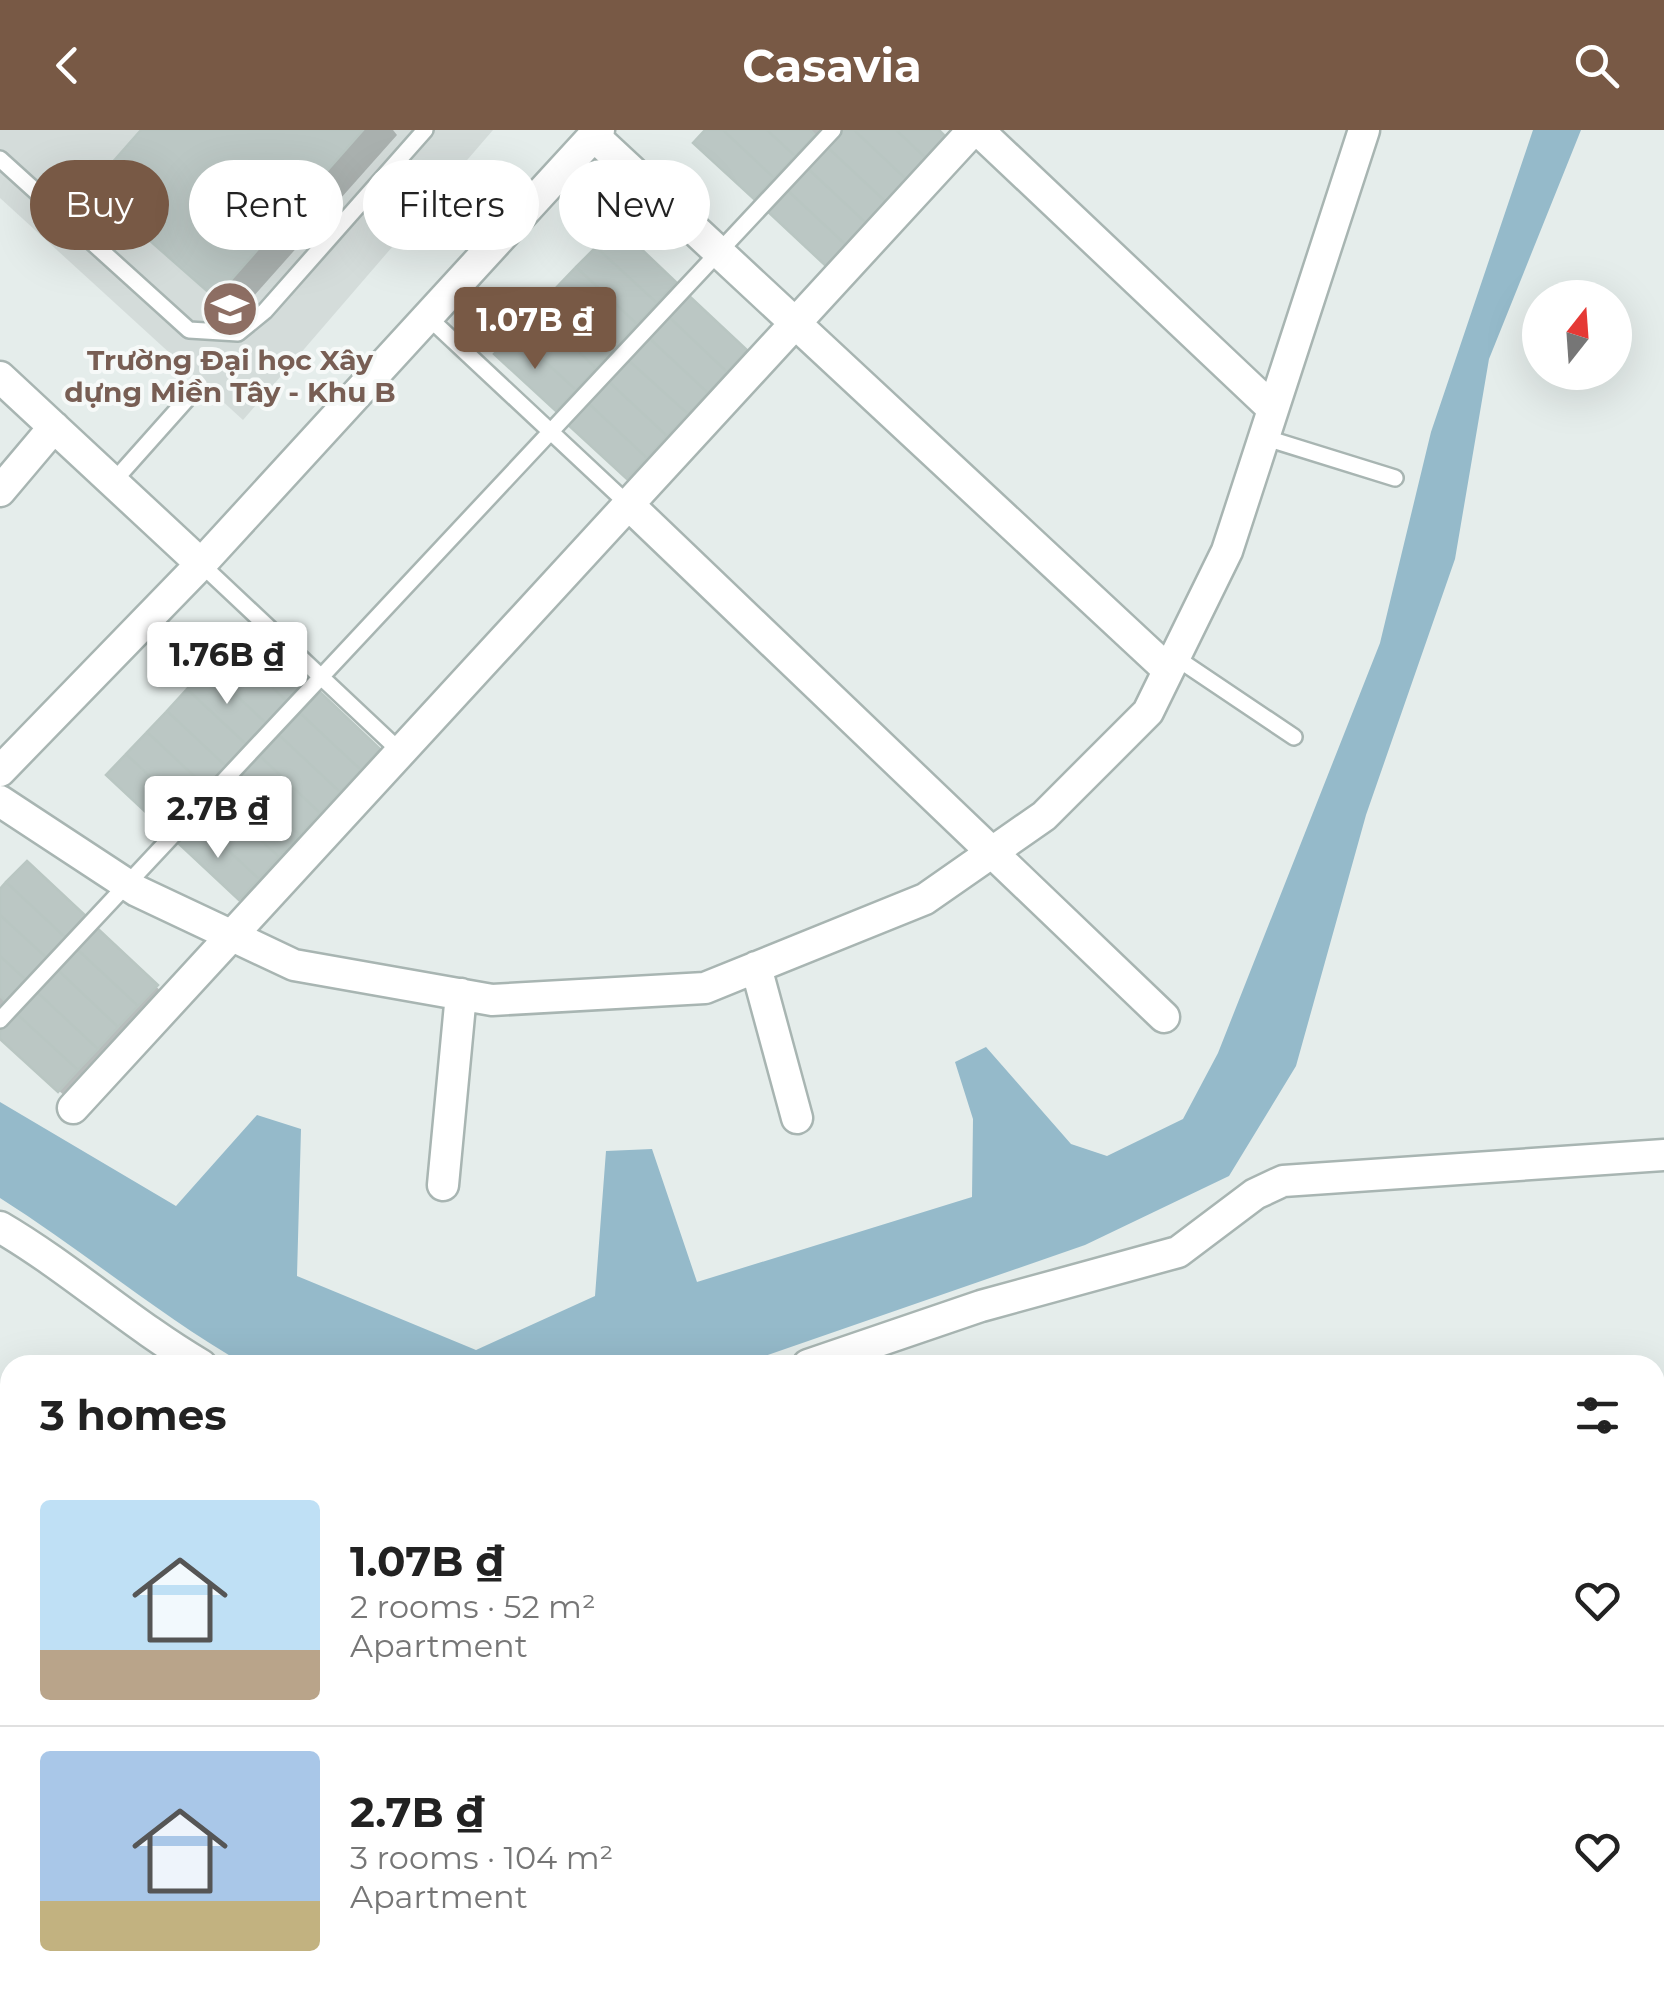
<!DOCTYPE html>
<meta charset="utf-8">
<style>
:root{--surface:#fff;--page:#f2f2f2;--text:#222;--muted:#767676;--line:#e0e0e0;--accent:#785945}
body{margin:0;font-family:Montserrat,sans-serif;background:var(--page);color:var(--text);height:100vh;display:flex;flex-direction:column;font-size:38px;white-space:nowrap}
*{box-sizing:border-box;margin:0}
p{font-size:32px;color:var(--muted)}
.icon{flex:none;width:55px;height:55px;fill:none;stroke:currentColor;stroke-width:2;stroke-linecap:round;stroke-linejoin:round}
.map{position:relative;flex:1;overflow:hidden}
.sheet{position:absolute;left:0px;top:1225px;width:1665px;height:642px;display:flex;flex-direction:column;background:var(--surface);border-radius:30px 30px 0 0;box-shadow:0 10px 40px #0002}
.sheet>*{flex:none}
.guide{position:absolute;left:30px;top:30px;width:1000px;height:90px;display:flex;gap:20px}
.needle{width:65px;rotate:17deg}
.fabs{position:absolute;left:1522px;top:150px;display:grid;gap:20px}
.fabs a{display:grid;place-items:center;width:110px;height:110px;border-radius:50%;background:var(--surface);box-shadow:0 10px 40px #0002;font-size:50px}
.price{position:absolute;translate:-50% -85px;padding:0 22px;border-radius:10px;background:#fff;color:#222;font-size:32px;line-height:65px;filter:drop-shadow(0 2px 5px #0008)}
.price::after{content:'';position:absolute;left:50%;top:60px;width:30px;height:22px;margin-left:-15px;background:inherit;clip-path:polygon(0 0,100% 0,50% 100%)}
.price.selected{background:var(--accent);color:#fff}
ul{padding:0;list-style:none}
li{display:flex;align-items:center;gap:30px;height:250px;padding:0 40px}
li+li{border-top:2px solid var(--line)}
li span{display:grid;place-items:center;flex:none;width:280px;height:200px;border-radius:10px;color:#555}
li>.icon{margin-inline-start:auto}
span .icon{width:120px;height:120px;fill:#fffc;stroke-width:1}
li b{font-size:42px}
h2{display:flex;justify-content:space-between;align-items:center;height:120px;padding:0 40px;font-size:42px}
.chip{padding:0 35px;border-radius:45px;background:var(--surface);box-shadow:0 10px 40px #0002;font-size:35px;line-height:90px}
.chip.selected{background:var(--accent);color:#fff}
header{display:flex;justify-content:space-between;align-items:center;height:130px;padding:0 40px;background:var(--accent);color:#fff;font-size:45px;font-weight:700}
.map>svg:first-child{display:block}
</style>
<header><svg class="icon" aria-label="back" viewBox="0 0 24 24"><path d="M15 5l-7 7 7 7"/></svg>Casavia<svg class="icon" aria-label="search" viewBox="0 0 24 24"><circle cx="10" cy="10" r="6"/><path d="M15 15l6 6"/></svg></header>
<div class="map">
<svg width="1664" height="1866" viewBox="0 0 1664 1866">
<rect width="100%" height="100%" fill="#e5edeb"/>
<path fill="#d4dcda" d="M 0,0 L 493,0 L 243,290 L 0,68 Z"/>
<path fill="#95baca" d="M 1533,0 L 1581,0 L 1489,229 L 1455,429 L 1366,685 L 1296,936 L 1229,1046 L 1085,1115 L 739,1235 L 246,1235 C 160,1186 84,1121 0,1068 L 0,972 L 176,1076 L 257,985 L 301,999 L 297,1146 L 476,1220 L 595,1166 L 606,1021 L 652,1019 L 697,1152 L 972,1067 L 973,989 L 955,932 L 986,917 L 1071,1014 L 1107,1026 L 1183,989 L 1218,923 L 1380,513 L 1431,302 Z"/>
<path fill="#0003" d="M 145,0 L 393,0 L 397,5 L 236,186 L 93,58 Z
M 708,0 L 935,0 L 955,19 L 837,144 L 706,22 Z
M 616,99 L 755,232 L 638,357 L 498,224 Z
M 249,498 L 388,631 L 250,778 L 109,645 Z
M 0,763 L 86,790 L 166,866 L 69,970 L 0,906 Z"/>
<path fill="#bbc7c4" stroke="#b9c6c2" stroke-width="2.5" d="M 141,0 L 363,0 L 215,168 L 90,58 Z
M 705,0 L 723,0 L 774,48 L 754,69 L 693,13 Z
M 723,0 L 767,0 L 795,26 L 774,48 Z
M 767,0 L 810,0 L 815,5 L 795,26 Z
M 839,0 L 854,0 L 907,50 L 886,72 L 825,15 Z
M 854,0 L 896,0 L 927,29 L 907,50 Z
M 896,0 L 939,0 L 947,8 L 927,29 Z
M 825,15 L 886,72 L 866,93 L 805,36 Z
M 805,36 L 866,93 L 846,115 L 785,58 Z
M 785,58 L 846,115 L 826,136 L 765,79 Z
M 616,95 L 676,152 L 657,173 L 596,117 Z
M 596,117 L 657,173 L 637,194 L 576,137 Z
M 576,137 L 637,194 L 616,216 L 555,159 Z
M 555,159 L 616,216 L 596,238 L 535,181 Z
M 686,163 L 747,220 L 727,242 L 667,185 Z
M 535,181 L 596,238 L 576,260 L 514,203 Z
M 667,185 L 727,242 L 708,263 L 647,206 Z
M 514,203 L 576,260 L 556,281 L 494,224 Z
M 647,206 L 708,263 L 688,284 L 626,228 Z
M 626,228 L 688,284 L 667,306 L 606,249 Z
M 606,249 L 667,306 L 647,328 L 586,271 Z
M 586,271 L 647,328 L 627,349 L 565,292 Z
M 248,495 L 309,551 L 289,573 L 228,516 Z
M 228,516 L 289,573 L 268,595 L 207,538 Z
M 207,538 L 268,595 L 248,616 L 187,559 Z
M 187,559 L 248,616 L 228,638 L 167,581 Z
M 320,562 L 380,619 L 361,640 L 300,583 Z
M 167,581 L 228,638 L 208,659 L 147,602 Z
M 300,583 L 361,640 L 340,662 L 279,605 Z
M 147,602 L 208,659 L 187,681 L 126,624 Z
M 279,605 L 340,662 L 320,683 L 260,626 Z
M 126,624 L 187,681 L 167,702 L 106,645 Z
M 260,626 L 320,683 L 300,705 L 239,648 Z
M 239,648 L 300,705 L 279,727 L 218,670 Z
M 218,670 L 279,727 L 259,749 L 198,692 Z
M 198,692 L 259,749 L 239,770 L 178,713 Z
M 27,731 L 88,788 L 67,809 L 6,752 Z
M 6,752 L 67,809 L 48,829 L 0,785 L 0,759 Z
M 0,785 L 48,829 L 27,851 L 0,826 Z
M 97,798 L 158,855 L 138,876 L 77,819 Z
M 77,819 L 138,876 L 118,897 L 58,840 Z
M 0,826 L 27,851 L 7,873 L 0,866 Z
M 58,840 L 118,897 L 98,919 L 37,862 Z
M 37,862 L 98,919 L 78,940 L 17,884 Z
M 17,884 L 78,940 L 58,962 L 0,909 L 0,901 Z"/>
<g fill="none" stroke-linecap="round" stroke-linejoin="round">
<g stroke="#a8b5b2" stroke-width="20">
<path id="service" d="M 0,29 L 189,200 L 238,203 L 265,181 L 425,0
M 428,187 L 629,375
M 1263,307 L 1395,348
M 113,352 L 195,260
M 201,434 L 402,623
M 1175,527 L 1294,607
M 0,890 L 833,0"/>
</g>
<g stroke="#a8b5b2" stroke-width="35">
<path id="minor" d="M 978,0 L 1272,278
M 594,6 L 1168,540
M 0,247 L 201,434
M 0,361 L 54,297
M 629,375 L 1164,887
M 0,641 L 201,434 L 599,0
M 0,671 L 137,761 L 294,835 L 492,870 L 705,858 L 925,769 L 1044,686 L 1148,582 L 1227,421 L 1364,0
M 756,837 L 797,988
M 73,978 L 973,0
M 443,1055 L 461,864
M 0,1097 C 70,1138 131,1194 201,1235
M 808,1235 L 981,1176 L 1178,1122 L 1255,1064 L 1283,1051 L 1664,1025
M 0,1655 L 10,1656"/>
</g>
<use href="#service" stroke="#fff" stroke-width="15"/>
<use href="#minor" stroke="#fff" stroke-width="30"/>
</g>
<defs>
<g id="university-disc" transform="scale(2.875)"><circle r="9.5" fill="#8d6e63" stroke="#f6f9f8"/><path d="M0-5L7-2L0 1L-7-2ZM-4 1L0 2.5L4 1V4Q0 6-4 4Z" fill="#fff"/></g>
</defs>
<g fill-rule="evenodd">
<use href="#university-disc" x="230" y="179"/>
</g>
<g text-anchor="middle" stroke-width="8" stroke-linejoin="round" paint-order="stroke">
<g font-size="28" font-weight="bold" fill="#785e54" stroke="#f6f9f8">
<text x="230" y="240">Trường Đại học Xây<tspan x="230" dy="32">dựng Miền Tây - Khu B</tspan></text>
</g>
</g>
</svg>
<div class="fabs">
<a><svg class="needle" viewBox="-14 -14 28 28"><path d="M0-13l5 13h-10z" fill="#e53935"/><path d="M0 13l5-13h-10z" fill="#767676"/></svg></a>
</div>
<b class="price selected" style="left:535px;top:242px">1.07B ₫</b>
<b class="price" style="left:227px;top:577px">1.76B ₫</b>
<b class="price" style="left:218px;top:731px">2.7B ₫</b>
<div class="guide">
<a class="chip selected">Buy</a>
<a class="chip">Rent</a>
<a class="chip">Filters</a>
<a class="chip">New</a>
</div>
<section class="sheet">
<h2>3 homes<svg class="icon" aria-label="filters" viewBox="0 0 24 24"><path d="M4 7h16M4 17h16"/><circle cx="9" cy="7" r="2"/><circle cx="15" cy="17" r="2"/></svg></h2>
<ul>
<li><span style="background:linear-gradient(#bfe0f5 75%,#b9a48a 0)"><svg class="icon" aria-label="home" viewBox="0 0 24 24"><path d="M3 11l9-7 9 7M6 9v11h12V9"/></svg></span><div><b>1.07B ₫</b><p>2 rooms · 52 m²</p><p>Apartment</p></div><svg class="icon" aria-label="heart" viewBox="0 0 24 24"><path d="M12 20l-8-8c-3-5 5-10 8-4 3-6 11-1 8 4z"/></svg></li>
<li><span style="background:linear-gradient(#a9c7e8 75%,#c2b280 0)"><svg class="icon" aria-label="home" viewBox="0 0 24 24"><path d="M3 11l9-7 9 7M6 9v11h12V9"/></svg></span><div><b>2.7B ₫</b><p>3 rooms · 104 m²</p><p>Apartment</p></div><svg class="icon" aria-label="heart" viewBox="0 0 24 24"><path d="M12 20l-8-8c-3-5 5-10 8-4 3-6 11-1 8 4z"/></svg></li>
</ul>
</section>
</div>
